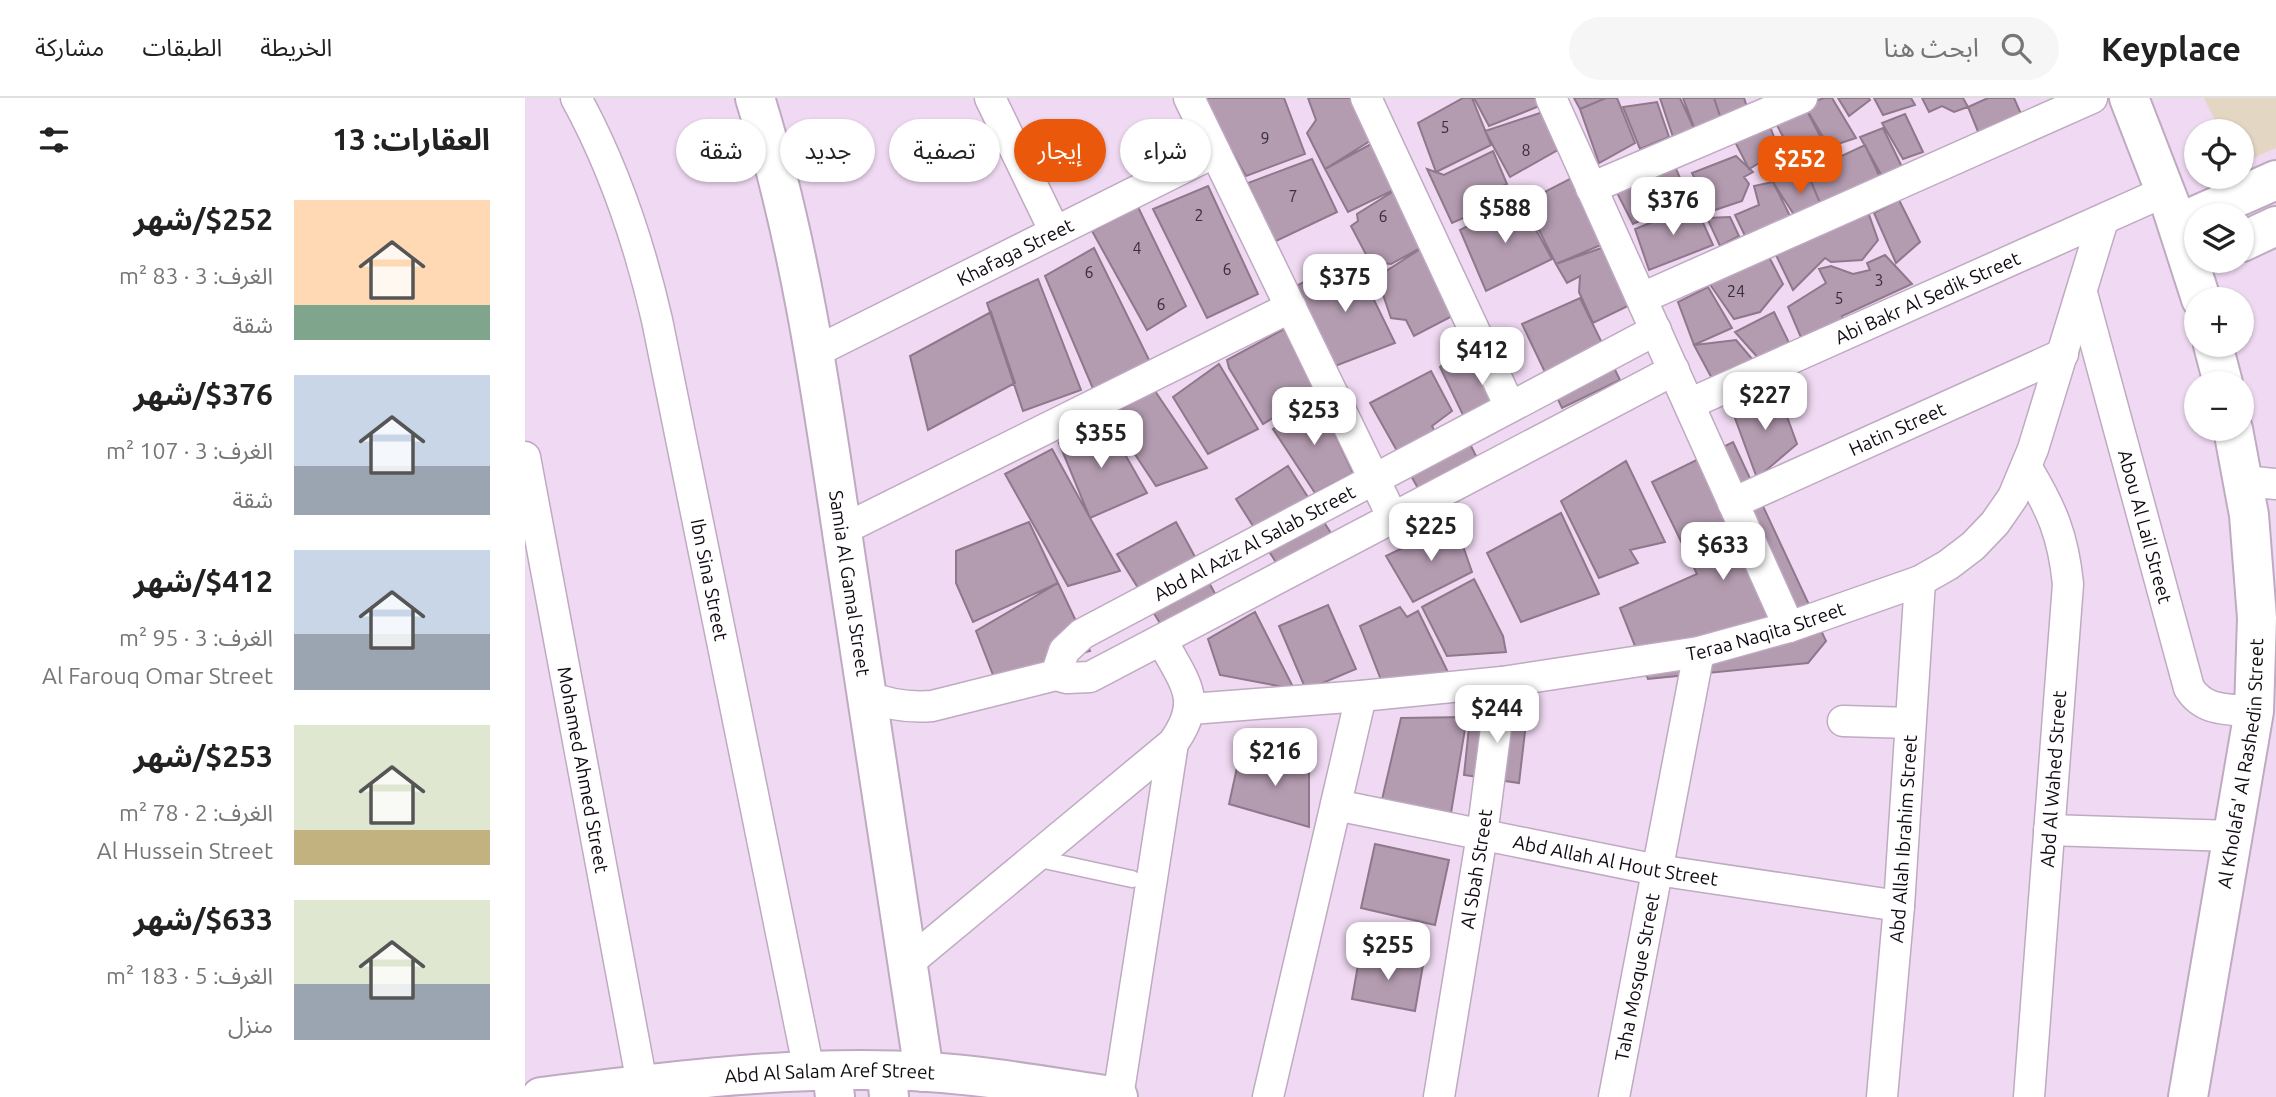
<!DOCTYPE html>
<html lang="ar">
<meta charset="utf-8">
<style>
:root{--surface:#fff;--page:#f6f6f6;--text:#222;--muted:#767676;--line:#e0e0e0;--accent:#ea580c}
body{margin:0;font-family:Ubuntu,"Noto Sans Arabic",sans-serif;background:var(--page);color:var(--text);direction:rtl;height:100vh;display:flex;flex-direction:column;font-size:26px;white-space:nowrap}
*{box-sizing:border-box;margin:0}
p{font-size:23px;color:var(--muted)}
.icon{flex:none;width:38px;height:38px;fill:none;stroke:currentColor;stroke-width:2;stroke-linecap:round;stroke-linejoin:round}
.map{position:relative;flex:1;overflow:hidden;direction:ltr}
.panel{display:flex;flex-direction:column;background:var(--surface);width:525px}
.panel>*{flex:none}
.banner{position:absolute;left:21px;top:21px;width:665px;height:63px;direction:rtl;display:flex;gap:14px}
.tools{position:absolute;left:1659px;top:21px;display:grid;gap:14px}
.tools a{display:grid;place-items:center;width:70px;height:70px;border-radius:50%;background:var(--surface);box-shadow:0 2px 5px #0004;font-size:35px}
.price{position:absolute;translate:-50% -60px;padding:0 16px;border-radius:14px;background:#fff;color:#222;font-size:23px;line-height:46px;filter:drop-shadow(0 2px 4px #0008)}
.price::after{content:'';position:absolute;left:50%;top:42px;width:21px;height:16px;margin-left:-10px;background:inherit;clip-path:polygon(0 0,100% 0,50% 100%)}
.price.selected{background:var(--accent);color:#fff}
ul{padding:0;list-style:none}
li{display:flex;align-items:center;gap:21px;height:175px;padding:0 35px}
li span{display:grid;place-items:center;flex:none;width:196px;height:140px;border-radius:0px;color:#555}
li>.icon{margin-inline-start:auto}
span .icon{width:84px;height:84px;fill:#fffc;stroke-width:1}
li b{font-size:30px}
h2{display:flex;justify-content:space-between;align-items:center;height:84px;padding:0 35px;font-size:30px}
.chip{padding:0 24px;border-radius:32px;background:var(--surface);box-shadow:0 2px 5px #0004;font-size:24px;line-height:63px}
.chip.selected{background:var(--accent);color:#fff}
header{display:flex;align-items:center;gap:42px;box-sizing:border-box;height:98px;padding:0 35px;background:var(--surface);border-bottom:2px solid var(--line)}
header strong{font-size:33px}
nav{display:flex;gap:38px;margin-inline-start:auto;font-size:24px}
.search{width:490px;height:63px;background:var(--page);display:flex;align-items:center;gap:18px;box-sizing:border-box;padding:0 24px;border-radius:38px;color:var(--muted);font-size:26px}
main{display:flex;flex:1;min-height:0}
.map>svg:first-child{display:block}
</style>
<header>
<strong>Keyplace</strong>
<div class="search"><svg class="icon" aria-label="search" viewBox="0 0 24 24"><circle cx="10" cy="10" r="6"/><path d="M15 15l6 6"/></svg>ابحث هنا</div>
<nav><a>الخريطة</a><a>الطبقات</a><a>مشاركة</a></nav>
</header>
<main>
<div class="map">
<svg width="1751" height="999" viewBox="0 0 1751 999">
<rect width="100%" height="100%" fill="#f0daf3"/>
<path fill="#e3d7c3" d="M 1679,0 L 1751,0 L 1751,50 L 1726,61 L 1717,40 L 1717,33 L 1712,31 L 1695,33 Z"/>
<path fill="#b39bb0" stroke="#8f788c" stroke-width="2" d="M 677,0 L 759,0 L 780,56 L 721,78 Z
M 783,0 L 843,0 L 861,33 L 800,71 L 782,35 L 791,22 Z
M 938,0 L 947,0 L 966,47 L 911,74 L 893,25 Z
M 949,0 L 1014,0 L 1017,7 L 964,28 Z
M 1049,0 L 1081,0 L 1055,11 Z
M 1081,0 L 1092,0 L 1110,45 L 1074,65 L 1055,11 Z
M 1135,0 L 1155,0 L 1172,37 L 1150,45 Z
M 1158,0 L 1189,0 L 1196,21 L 1172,37 Z
M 1189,0 L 1219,0 L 1223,12 L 1196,21 Z
M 1299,0 L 1307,0 L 1331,40 L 1304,49 L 1279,7 Z
M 1313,0 L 1344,0 L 1345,2 L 1324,18 Z
M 1349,0 L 1386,0 L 1390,7 L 1358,17 Z
M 1397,0 L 1438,0 L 1443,9 L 1429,14 L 1417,8 L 1404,14 Z
M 1463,0 L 1489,0 L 1500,25 L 1456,41 L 1443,9 Z
M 1132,4 L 1144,39 L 1115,51 L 1098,9 Z
M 1279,7 L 1296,40 L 1267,55 L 1249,22 Z
M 1021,13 L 1038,49 L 985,79 L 960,33 Z
M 1380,16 L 1398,54 L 1378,61 L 1357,25 Z
M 1242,20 L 1254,53 L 1224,71 L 1206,36 Z
M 1358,30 L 1378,71 L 1357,78 L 1335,39 Z
M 859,39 L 877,88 L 823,114 L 800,71 Z
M 1340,47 L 1359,88 L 1298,112 L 1282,74 Z
M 968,53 L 982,86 L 967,93 L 973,105 L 927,125 L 902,71 L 919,77 Z
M 1211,58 L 1228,74 L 1219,79 L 1224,86 L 1217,103 L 1187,113 L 1167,75 Z
M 787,61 L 812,114 L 749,144 L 723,85 Z
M 1147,62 L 1164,100 L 1108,126 L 1087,85 Z
M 1066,70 L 1097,138 L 1031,166 L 1000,104 Z
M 1282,74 L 1298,112 L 1273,123 L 1248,84 Z
M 1248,84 L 1268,124 L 1222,142 L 1210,117 L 1234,107 L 1229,88 Z
M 683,88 L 733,196 L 682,220 L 628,111 Z
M 877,88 L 903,146 L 866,166 L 845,164 L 826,128 L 833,123 L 832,116 Z
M 994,101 L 1027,161 L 961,193 L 935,132 Z
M 1374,102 L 1395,144 L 1371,165 L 1349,115 Z
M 1170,107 L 1188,147 L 1124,172 L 1110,131 Z
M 613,109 L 661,208 L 622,232 L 567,133 Z
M 1342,111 L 1353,142 L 1337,162 L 1306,164 L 1300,160 L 1268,192 L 1249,153 Z
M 1205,119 L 1214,138 L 1195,148 L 1182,120 Z
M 903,146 L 935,214 L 889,238 L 881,222 L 866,220 L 852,179 Z
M 1082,148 L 1111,204 L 1068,225 L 1054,194 L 1055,178 L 1042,185 L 1031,166 Z
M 569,150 L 627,268 L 569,293 L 520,178 Z
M 1243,157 L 1258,186 L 1235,214 L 1209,221 L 1184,185 Z
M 1360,157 L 1387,186 L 1317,218 L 1321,232 L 1280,249 L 1263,209 L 1301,185 L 1294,171 L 1306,168 L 1328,176 L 1345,172 L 1342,165 Z
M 828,159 L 870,245 L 805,270 L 773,187 Z
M 513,181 L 556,292 L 498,313 L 462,205 Z
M 1183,189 L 1207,230 L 1169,247 L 1153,204 Z
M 1055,200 L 1095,282 L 1037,310 L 997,226 Z
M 466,214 L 490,285 L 403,332 L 385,258 Z
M 1249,214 L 1267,251 L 1235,262 L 1210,234 Z
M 759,231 L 790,294 L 738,326 L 704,270 L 702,262 Z
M 962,231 L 999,316 L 950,342 L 915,269 Z
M 1211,242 L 1233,268 L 1191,288 L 1169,247 Z
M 694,266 L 733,331 L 683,356 L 648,299 Z
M 906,273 L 927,313 L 907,328 L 911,336 L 934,324 L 955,366 L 894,392 L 845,305 Z
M 630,293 L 682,370 L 631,388 L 584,317 Z
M 1253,294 L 1272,346 L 1232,380 L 1207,312 Z
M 794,302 L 828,375 L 790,395 L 748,331 Z
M 581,323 L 622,395 L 565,420 L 534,345 Z
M 1208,344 L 1301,543 L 1283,565 L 1123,581 L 1095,510 L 1172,476 L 1127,384 Z
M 527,351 L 565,420 L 595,473 L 543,488 L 480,376 Z
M 1101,363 L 1140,444 L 1105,452 L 1113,465 L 1074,480 L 1036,403 Z
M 763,368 L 811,443 L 752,466 L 711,401 Z
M 1036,415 L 1074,496 L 996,524 L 962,455 Z
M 504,424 L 533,485 L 448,524 L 431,485 L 431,453 Z
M 651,424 L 693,501 L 638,530 L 592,456 Z
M 930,425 L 947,474 L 888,504 L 861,458 Z
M 949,481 L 978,538 L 981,554 L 922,558 L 897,509 Z
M 533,485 L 565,553 L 470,582 L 451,533 Z
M 803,507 L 831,571 L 781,592 L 754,528 Z
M 875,509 L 882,519 L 893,513 L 936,601 L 867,610 L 835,528 Z
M 730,514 L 769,591 L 695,577 L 683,541 Z
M 1003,608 L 994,685 L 939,677 L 945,620 Z
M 942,619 L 922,739 L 852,723 L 876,620 Z
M 753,656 L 784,661 L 784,729 L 704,706 L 713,665 L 749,663 Z
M 850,746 L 924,762 L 910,827 L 836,810 Z
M 835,856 L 898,867 L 890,913 L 827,901 Z"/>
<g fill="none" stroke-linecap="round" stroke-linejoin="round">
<g stroke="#bfaac2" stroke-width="19">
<path id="lane" d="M 510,760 L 607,781"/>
</g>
<g stroke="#bfaac2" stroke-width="33">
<g id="street">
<path id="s1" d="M 51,0 C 90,71 114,144 132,222 L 284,973"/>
<path d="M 465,0 L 530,134"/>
<path d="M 664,0 L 868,420"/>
<path d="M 841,0 L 985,309"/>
<path d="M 1026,0 L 1264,529"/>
<path d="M 1066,90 L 1277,0"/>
<path id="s2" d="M 1557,195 L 1664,590 C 1679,614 1703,611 1729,613"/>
<path d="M 1117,200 L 1567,0"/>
<path id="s3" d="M 288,255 L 690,54"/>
<path id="s4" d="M 1164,306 L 1641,93"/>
<path id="s5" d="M 0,359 L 117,986"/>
<path d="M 1502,370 C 1527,412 1538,437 1543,486 L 1504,999"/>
<path d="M 1718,383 L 1751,386"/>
<path id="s6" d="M 1208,405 L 1538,256"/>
<path d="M 317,432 L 766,209"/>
<path id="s7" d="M 531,577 L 539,553 L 557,536 L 1131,232"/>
<path d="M 342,598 C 364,607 383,610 407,608 L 531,577 L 542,580 L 565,579 L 1149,272"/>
<path id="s8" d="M 666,611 L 836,598 L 977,584 L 1174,554 L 1264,529 L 1395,483 L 1423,467 L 1448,448 L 1470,425 L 1488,399 L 1508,351 L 1578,122"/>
<path d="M 1318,623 L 1385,625"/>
<path id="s9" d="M 811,707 L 1132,772 L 1374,808"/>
<path d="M 1524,732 L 1707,738"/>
<path d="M 383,865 L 648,645 C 680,601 658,584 637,542"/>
<path d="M 593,999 L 648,645"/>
<path d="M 743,999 L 836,598"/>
<path id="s10" d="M 914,999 L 957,737 L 977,584"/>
<path id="s11" d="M 1089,999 L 1174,554"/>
<path id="s12" d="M 1357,999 L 1374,808 L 1395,483"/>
</g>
</g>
<g stroke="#bfaac2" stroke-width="42">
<g id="secondary">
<path id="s13" d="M 230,0 C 277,150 298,306 321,461 C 347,632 373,803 399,974"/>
<path d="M 1604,0 L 1647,111 L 1676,201"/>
<path d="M 1672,117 L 1751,82"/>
<path d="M 1717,144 L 1751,128"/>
<path d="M 1688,247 L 1698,285"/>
<path d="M 307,973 L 310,999"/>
<path d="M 362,974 L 364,999"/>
<path id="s14" d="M 1663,999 L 1729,613 L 1732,520 L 1724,417 L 1708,331"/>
</g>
</g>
<g stroke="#bfaac2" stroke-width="42">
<g id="primary">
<path id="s15" d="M 16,999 C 144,983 275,966 403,974 C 467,978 530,990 593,999"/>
</g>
</g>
<use href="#lane" stroke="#fff" stroke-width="16"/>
<use href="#street" stroke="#fff" stroke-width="30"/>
<use href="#secondary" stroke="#fff" stroke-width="38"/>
<use href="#primary" stroke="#fff" stroke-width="38"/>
</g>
<g text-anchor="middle" stroke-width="6" stroke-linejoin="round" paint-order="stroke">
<g font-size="16" fill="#3a2e3a">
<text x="920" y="35">5</text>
<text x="740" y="46">9</text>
<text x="1001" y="58">8</text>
<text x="768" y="104">7</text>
<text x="674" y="123">2</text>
<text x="858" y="124">6</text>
<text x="612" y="156">4</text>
<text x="702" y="177">6</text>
<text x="564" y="180">6</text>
<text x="1354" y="188">3</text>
<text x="1211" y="199">24</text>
<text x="1314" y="206">5</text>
<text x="636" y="212">6</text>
</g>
<g font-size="19" fill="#110a12" stroke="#fff">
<text dy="7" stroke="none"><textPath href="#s3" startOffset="226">Khafaga Street</textPath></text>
<text dy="7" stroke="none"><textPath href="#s4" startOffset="261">Abi Bakr Al Sedik Street</textPath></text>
<text dy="7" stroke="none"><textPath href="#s6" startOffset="180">Hatin Street</textPath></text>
<text dy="7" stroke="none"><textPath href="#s2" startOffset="242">Abou Al Lail Street</textPath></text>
<text dy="7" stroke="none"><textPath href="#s7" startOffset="245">Abd Al Aziz Al Salab Street</textPath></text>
<text dy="7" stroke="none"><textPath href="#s1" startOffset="502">Ibn Sina Street</textPath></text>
<text dy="7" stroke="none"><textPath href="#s13" startOffset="495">Samia Al Gamal Street</textPath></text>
<text dy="7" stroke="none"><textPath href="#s8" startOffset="581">Teraa Naqita Street</textPath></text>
<text dy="7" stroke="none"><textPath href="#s14" startOffset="338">Al Kholafa' Al Rashedin Street</textPath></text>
<text dy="7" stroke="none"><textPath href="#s5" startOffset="318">Mohamed Ahmed Street</textPath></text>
<text transform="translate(1528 681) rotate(-86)" y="7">Abd Al Wahed Street</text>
<text dy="7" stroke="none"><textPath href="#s12" startOffset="259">Abd Allah Ibrahim Street</textPath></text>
<text dy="7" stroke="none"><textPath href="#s9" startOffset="285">Abd Allah Al Hout Street</textPath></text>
<text dy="7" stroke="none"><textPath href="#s10" startOffset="231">Al Sbah Street</textPath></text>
<text dy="7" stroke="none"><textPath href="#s11" startOffset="122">Taha Mosque Street</textPath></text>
<text dy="7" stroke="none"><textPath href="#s15" startOffset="290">Abd Al Salam Aref Street</textPath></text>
</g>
</g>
</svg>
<div class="tools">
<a><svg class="icon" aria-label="locate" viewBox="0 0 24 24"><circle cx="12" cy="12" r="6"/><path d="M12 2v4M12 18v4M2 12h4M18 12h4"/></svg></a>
<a><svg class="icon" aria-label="layers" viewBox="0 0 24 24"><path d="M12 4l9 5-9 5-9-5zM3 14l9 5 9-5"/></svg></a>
<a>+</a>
<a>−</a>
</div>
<b class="price selected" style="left:1275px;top:98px">$252</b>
<b class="price" style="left:1148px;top:139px">$376</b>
<b class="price" style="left:980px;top:147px">$588</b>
<b class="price" style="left:820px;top:216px">$375</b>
<b class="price" style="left:957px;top:289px">$412</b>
<b class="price" style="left:1240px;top:334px">$227</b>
<b class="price" style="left:789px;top:349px">$253</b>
<b class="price" style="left:576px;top:372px">$355</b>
<b class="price" style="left:906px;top:465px">$225</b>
<b class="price" style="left:1198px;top:484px">$633</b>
<b class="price" style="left:972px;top:647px">$244</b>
<b class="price" style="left:750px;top:690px">$216</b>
<b class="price" style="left:863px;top:884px">$255</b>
<div class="banner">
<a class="chip">شراء</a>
<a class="chip selected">إيجار</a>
<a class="chip">تصفية</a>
<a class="chip">جديد</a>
<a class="chip">شقة</a>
</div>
</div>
<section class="panel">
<h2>العقارات: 13<svg class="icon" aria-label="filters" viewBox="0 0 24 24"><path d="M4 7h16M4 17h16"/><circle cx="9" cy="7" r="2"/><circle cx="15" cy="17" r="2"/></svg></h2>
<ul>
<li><span style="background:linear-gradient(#ffd9b3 75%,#7fa58c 0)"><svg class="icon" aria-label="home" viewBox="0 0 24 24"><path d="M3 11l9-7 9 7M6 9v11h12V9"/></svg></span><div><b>$252/شهر</b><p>الغرف: 3 · 83 m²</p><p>شقة</p></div></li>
<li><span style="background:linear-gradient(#c9d6e8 65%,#9aa5b1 0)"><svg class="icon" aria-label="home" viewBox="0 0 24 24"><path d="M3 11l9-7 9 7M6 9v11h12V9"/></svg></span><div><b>$376/شهر</b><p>الغرف: 3 · 107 m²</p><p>شقة</p></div></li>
<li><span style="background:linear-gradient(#c9d6e8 60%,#9aa5b1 0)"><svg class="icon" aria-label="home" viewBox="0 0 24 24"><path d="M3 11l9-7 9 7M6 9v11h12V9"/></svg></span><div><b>$412/شهر</b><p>الغرف: 3 · 95 m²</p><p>Al Farouq Omar Street</p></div></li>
<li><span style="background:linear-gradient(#dfe7d0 75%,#c2b280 0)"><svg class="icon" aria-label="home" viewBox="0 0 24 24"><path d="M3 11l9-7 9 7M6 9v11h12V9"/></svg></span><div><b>$253/شهر</b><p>الغرف: 2 · 78 m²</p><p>Al Hussein Street</p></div></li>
<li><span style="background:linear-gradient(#dfe7d0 60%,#9aa5b1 0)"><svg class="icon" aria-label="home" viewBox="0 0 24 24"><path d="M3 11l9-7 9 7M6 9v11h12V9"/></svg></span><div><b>$633/شهر</b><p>الغرف: 5 · 183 m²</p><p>منزل</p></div></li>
</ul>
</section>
</main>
